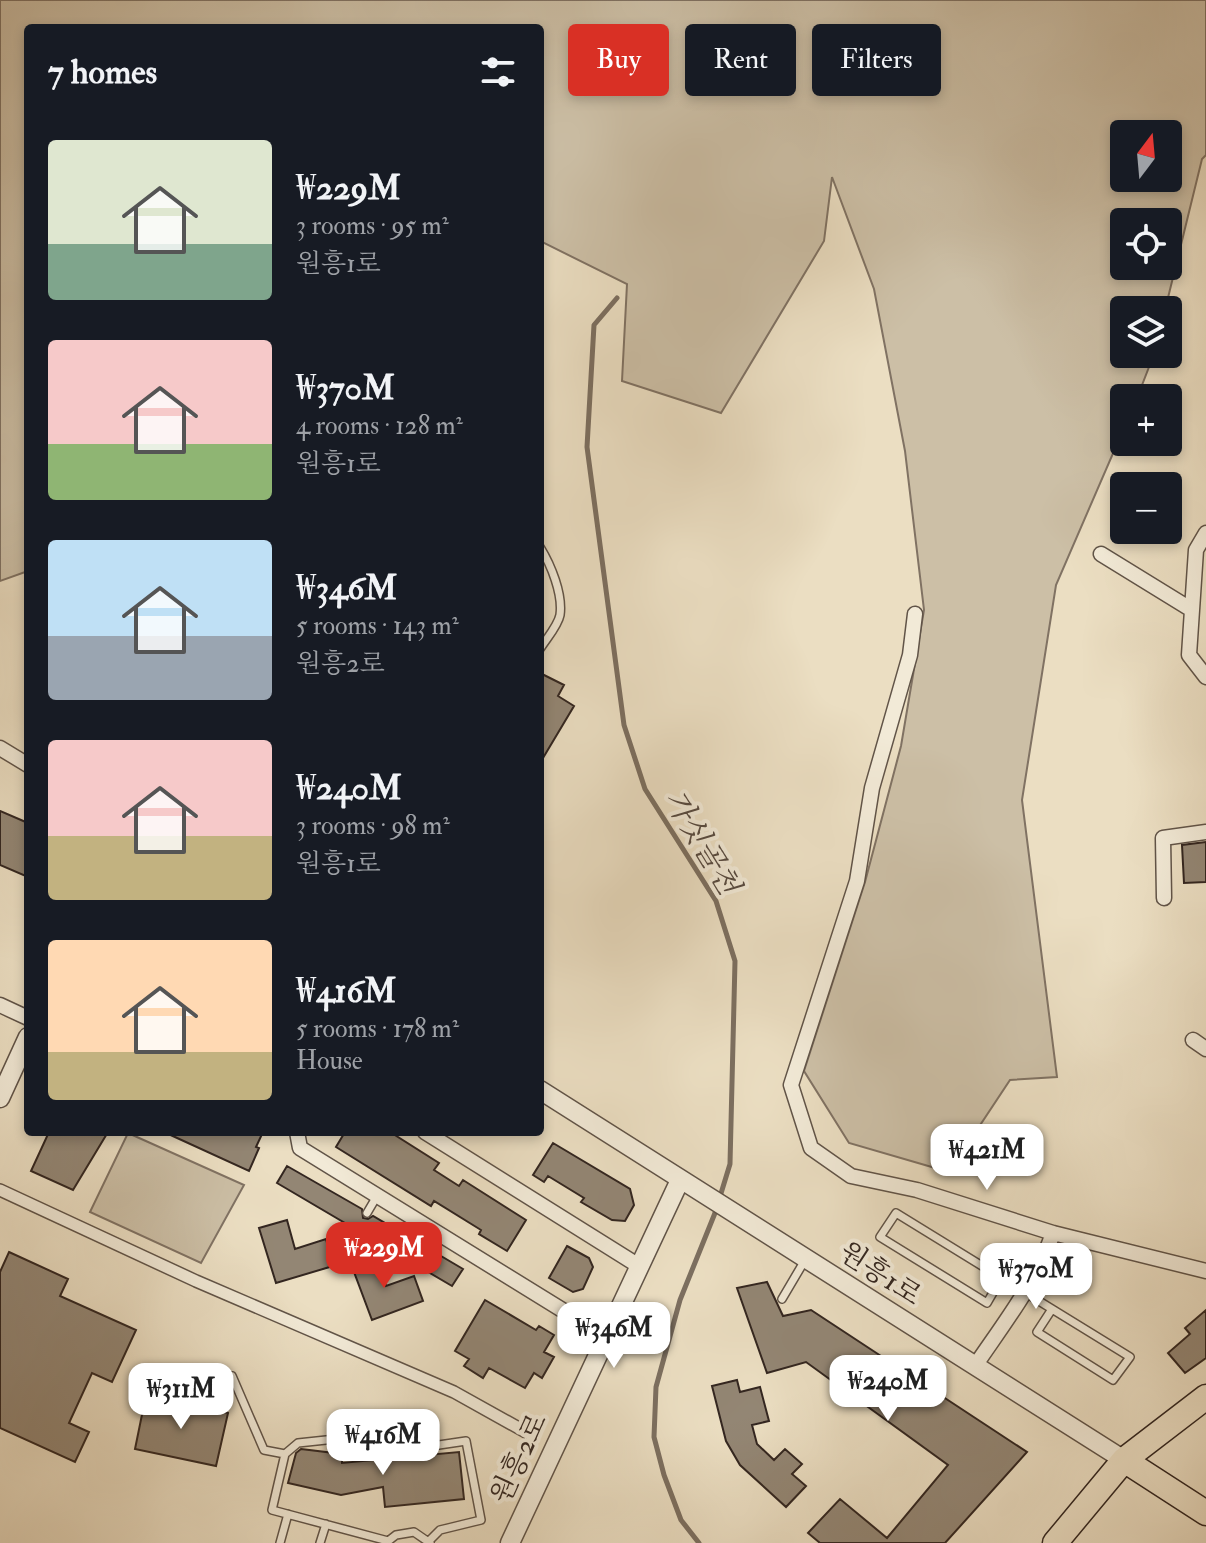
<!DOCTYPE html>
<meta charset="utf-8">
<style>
:root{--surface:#171b24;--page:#20242c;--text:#f1f3f6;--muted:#9ea1a6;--accent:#d93025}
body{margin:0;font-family:"IM FELL Double Pica","Noto Serif KR",serif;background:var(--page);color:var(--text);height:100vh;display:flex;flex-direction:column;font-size:30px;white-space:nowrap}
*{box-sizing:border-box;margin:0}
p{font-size:26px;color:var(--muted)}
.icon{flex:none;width:44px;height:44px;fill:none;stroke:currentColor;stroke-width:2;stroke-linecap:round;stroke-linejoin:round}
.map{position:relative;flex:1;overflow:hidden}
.sheet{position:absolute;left:24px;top:24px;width:520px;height:1112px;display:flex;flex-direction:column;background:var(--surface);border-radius:8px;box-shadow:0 4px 12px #0003}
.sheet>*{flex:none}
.hud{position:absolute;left:568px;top:24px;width:518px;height:72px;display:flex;gap:16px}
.needle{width:52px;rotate:16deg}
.controls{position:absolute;left:1110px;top:120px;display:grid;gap:16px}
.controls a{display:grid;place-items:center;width:72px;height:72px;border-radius:8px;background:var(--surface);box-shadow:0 4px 12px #0003;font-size:40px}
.price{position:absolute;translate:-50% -68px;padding:0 18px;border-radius:16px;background:#fff;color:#222;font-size:26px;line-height:52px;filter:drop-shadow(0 2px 4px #0008)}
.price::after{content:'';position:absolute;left:50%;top:48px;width:24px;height:18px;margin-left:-12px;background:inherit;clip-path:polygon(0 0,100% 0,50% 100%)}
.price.active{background:var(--accent);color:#fff}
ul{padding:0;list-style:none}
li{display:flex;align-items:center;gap:24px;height:200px;padding:0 24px}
li span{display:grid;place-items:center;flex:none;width:224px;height:160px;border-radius:8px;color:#555}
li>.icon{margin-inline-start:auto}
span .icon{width:96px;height:96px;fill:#fffc;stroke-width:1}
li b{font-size:34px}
h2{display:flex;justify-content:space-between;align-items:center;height:96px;padding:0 24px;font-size:34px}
.chip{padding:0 28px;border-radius:8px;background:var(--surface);box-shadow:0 4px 12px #0003;font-size:28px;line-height:72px}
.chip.active{background:var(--accent);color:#fff}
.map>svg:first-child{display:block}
</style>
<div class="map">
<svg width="1206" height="1543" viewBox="0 0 1206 1543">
<rect width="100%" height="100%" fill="#ebdec2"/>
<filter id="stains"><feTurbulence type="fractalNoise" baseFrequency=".0025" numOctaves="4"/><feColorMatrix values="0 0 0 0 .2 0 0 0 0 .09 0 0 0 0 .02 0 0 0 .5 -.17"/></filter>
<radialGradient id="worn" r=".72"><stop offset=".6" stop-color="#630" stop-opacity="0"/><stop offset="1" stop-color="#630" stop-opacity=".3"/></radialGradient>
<path fill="#ccbfa6" stroke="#807263" stroke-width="2" fill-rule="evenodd" d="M 0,0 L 1206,0 L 1206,155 L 1202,159 L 1165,310 L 1124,310 L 1124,354 L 1154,354 L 1137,398 L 1124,398 L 1124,428 L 1056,585 L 1022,800 L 1057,1077 L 1010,1080 L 949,1172 L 849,1143 L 804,1071 L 865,882 L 901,746 L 924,610 L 905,451 L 874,289 L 832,177 L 824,241 L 721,413 L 622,381 L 627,284 L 540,241 L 540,28 L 28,28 L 28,571 L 0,581 ZM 1124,134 L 1168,134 L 1168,178 L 1124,178 ZM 1124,222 L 1168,222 L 1168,266 L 1124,266 Z
M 128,1133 L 244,1185 L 201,1263 L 90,1212 Z"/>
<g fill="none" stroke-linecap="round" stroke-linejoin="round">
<path stroke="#7c6f60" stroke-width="5" d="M 617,298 L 594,325 L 587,447 L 624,725 L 645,789 L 716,901 L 735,961 L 730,1164 L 715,1213 L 680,1300 L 656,1387 L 654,1437 L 664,1475 L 681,1520 L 699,1543"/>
</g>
<path fill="#938674" stroke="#332620" stroke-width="2" d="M 540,673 L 564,685 L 558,696 L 574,706 L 540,763 Z
M 0,811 L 28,823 L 28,877 L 0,865 Z
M 1206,842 L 1206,882 L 1184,883 L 1182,845 Z
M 49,1132 L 108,1132 L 73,1190 L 31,1171 Z
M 164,1132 L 263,1132 L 256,1147 L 259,1148 L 249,1171 Z
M 345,1132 L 390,1132 L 439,1163 L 434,1170 L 459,1186 L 463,1180 L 526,1220 L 507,1251 L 479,1234 L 481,1230 L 434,1201 L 431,1206 L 336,1147 Z
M 553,1143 L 630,1189 L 634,1205 L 625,1221 L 612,1220 L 581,1202 L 584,1198 L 548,1176 L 544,1182 L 533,1175 Z
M 287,1166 L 362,1209 L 363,1218 L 368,1219 L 373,1216 L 463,1269 L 452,1286 L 277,1183 Z
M 287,1220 L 295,1249 L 326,1239 L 333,1266 L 276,1283 L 259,1228 Z
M 567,1246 L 589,1258 L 593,1267 L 583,1289 L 573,1292 L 549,1278 Z
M 9,1252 L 68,1279 L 60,1296 L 136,1330 L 112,1382 L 92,1373 L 69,1423 L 89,1432 L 75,1462 L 0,1428 L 0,1272 Z
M 375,1256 L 386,1286 L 414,1276 L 423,1301 L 372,1320 L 351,1264 Z
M 767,1282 L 783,1316 L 811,1310 L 1027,1452 L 945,1543 L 820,1543 L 808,1533 L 840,1499 L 887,1538 L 948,1465 L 806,1362 L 767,1373 L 737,1288 Z
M 485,1300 L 536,1330 L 539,1326 L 554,1335 L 544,1352 L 554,1357 L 542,1378 L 534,1373 L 525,1388 L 489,1368 L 483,1378 L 464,1366 L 469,1359 L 455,1351 Z
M 1206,1310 L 1206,1358 L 1185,1373 L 1168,1353 L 1190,1334 L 1185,1328 Z
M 737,1380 L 740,1392 L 760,1387 L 769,1421 L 752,1425 L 757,1444 L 774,1460 L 785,1449 L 802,1464 L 792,1474 L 806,1486 L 786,1507 L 740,1465 L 726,1441 L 712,1386 Z
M 146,1395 L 228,1413 L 216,1466 L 135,1449 Z
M 301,1449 L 342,1454 L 342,1463 L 459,1452 L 464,1499 L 385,1507 L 383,1487 L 341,1495 L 288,1483 L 296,1453 Z"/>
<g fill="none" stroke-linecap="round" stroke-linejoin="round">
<g stroke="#615448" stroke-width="10">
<path id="service" d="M 540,547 C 551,565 563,594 560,615 C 558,626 546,639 540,649
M 367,1213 L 377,1196
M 1002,1277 L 987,1303 L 880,1237 L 896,1213 L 1130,1357 L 1113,1380 L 1037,1332 L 1052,1309
M 782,1299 L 805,1260
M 232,1376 L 264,1450 L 285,1454
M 388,1541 L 272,1510 L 285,1454 L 298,1443 L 401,1432 L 405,1450 L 466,1441 L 481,1520 L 440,1530 L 429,1541
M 387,1542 L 396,1535 L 414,1532 L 430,1543
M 280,1543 L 288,1514
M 320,1543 L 326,1524"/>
</g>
<g stroke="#615448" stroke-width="14">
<path id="pedestrian" d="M 0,1190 L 196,1281 L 454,1392 L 533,1436"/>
</g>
<g stroke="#615448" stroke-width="17">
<path id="minor" d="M 1206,533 L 1196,550 L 1189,655 L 1206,677
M 1101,554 L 1192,610
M 915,614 L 910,655 L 872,788 L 857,881 L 791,1085 L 811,1148 L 851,1176 L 917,1190 L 1053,1233 L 1206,1271
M 0,748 L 28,765
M 1164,898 L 1163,838 L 1206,832
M 0,1005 L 28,1018
M 1193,1040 L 1206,1049
M 297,1132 L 300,1148 L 606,1337
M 425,1132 L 639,1266
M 975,1366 C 1004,1323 1036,1283 1053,1233"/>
</g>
<g stroke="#615448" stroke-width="21">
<path id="tertiary" d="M 540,1090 L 1124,1460
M 0,1098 L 28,1037
M 510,1543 L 680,1180"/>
</g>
<g stroke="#332620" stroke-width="27">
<path id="primary" d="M 1124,1460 L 1206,1513
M 1055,1543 L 1124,1460 L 1206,1397"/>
</g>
<use href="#service" stroke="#f2ead7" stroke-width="7"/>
<use href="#pedestrian" stroke="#f2ead7" stroke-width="11"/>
<use href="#minor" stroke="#f2ead7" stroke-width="14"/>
<use href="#tertiary" stroke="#f2ead7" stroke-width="18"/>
<use href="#primary" stroke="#ebdec2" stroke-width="24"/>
</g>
<g text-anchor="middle" stroke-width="8" stroke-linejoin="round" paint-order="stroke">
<g font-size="28" fill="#332620" stroke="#f2ead7">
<text transform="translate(881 1273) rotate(33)" y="10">원흥1로</text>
<text transform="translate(518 1458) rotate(-65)" y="10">원흥2로</text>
</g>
<g font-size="30" font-style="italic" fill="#574a40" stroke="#f2ead7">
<text transform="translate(702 842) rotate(59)" y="10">가싯골천</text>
</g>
</g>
<rect width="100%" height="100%" filter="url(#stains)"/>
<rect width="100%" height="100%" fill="url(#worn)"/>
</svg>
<div class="controls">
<a><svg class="needle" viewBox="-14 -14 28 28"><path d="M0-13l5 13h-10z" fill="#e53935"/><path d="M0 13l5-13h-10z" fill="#9ea1a6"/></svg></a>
<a><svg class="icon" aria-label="locate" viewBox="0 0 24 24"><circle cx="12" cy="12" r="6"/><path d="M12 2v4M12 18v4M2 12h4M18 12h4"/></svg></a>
<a><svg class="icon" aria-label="layers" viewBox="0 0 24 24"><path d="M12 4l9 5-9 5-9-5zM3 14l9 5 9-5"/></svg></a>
<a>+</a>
<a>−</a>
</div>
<b class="price" style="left:987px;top:1192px">₩421M</b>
<b class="price active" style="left:384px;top:1290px">₩229M</b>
<b class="price" style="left:1036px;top:1311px">₩370M</b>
<b class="price" style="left:614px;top:1370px">₩346M</b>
<b class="price" style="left:888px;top:1423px">₩240M</b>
<b class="price" style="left:181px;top:1431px">₩311M</b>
<b class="price" style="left:383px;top:1477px">₩416M</b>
<div class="hud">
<a class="chip active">Buy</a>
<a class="chip">Rent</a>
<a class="chip">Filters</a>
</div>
<section class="sheet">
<h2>7 homes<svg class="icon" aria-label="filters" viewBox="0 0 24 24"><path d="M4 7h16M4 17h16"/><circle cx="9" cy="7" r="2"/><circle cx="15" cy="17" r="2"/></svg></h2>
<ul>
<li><span style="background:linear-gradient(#dfe7d0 65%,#7fa58c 0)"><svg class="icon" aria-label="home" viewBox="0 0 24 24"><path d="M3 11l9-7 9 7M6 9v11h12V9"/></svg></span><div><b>₩229M</b><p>3 rooms · 95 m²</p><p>원흥1로</p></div></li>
<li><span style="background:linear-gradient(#f6c9c9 65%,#8fb573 0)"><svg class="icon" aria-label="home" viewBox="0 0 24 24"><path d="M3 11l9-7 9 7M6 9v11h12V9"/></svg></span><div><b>₩370M</b><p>4 rooms · 128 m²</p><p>원흥1로</p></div></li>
<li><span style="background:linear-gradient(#bfe0f5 60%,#9aa5b1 0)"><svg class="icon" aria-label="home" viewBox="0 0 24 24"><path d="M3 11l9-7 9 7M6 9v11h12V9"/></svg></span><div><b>₩346M</b><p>5 rooms · 143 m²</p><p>원흥2로</p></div></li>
<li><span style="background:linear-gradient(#f6c9c9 60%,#c2b280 0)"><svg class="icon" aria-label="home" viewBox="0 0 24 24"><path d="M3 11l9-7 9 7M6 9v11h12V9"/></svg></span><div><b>₩240M</b><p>3 rooms · 98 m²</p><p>원흥1로</p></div></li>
<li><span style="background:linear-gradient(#ffd9b3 70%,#c2b280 0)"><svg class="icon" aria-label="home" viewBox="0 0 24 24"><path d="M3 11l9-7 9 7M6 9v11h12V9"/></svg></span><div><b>₩416M</b><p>5 rooms · 178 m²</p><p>House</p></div></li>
</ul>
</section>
</div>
